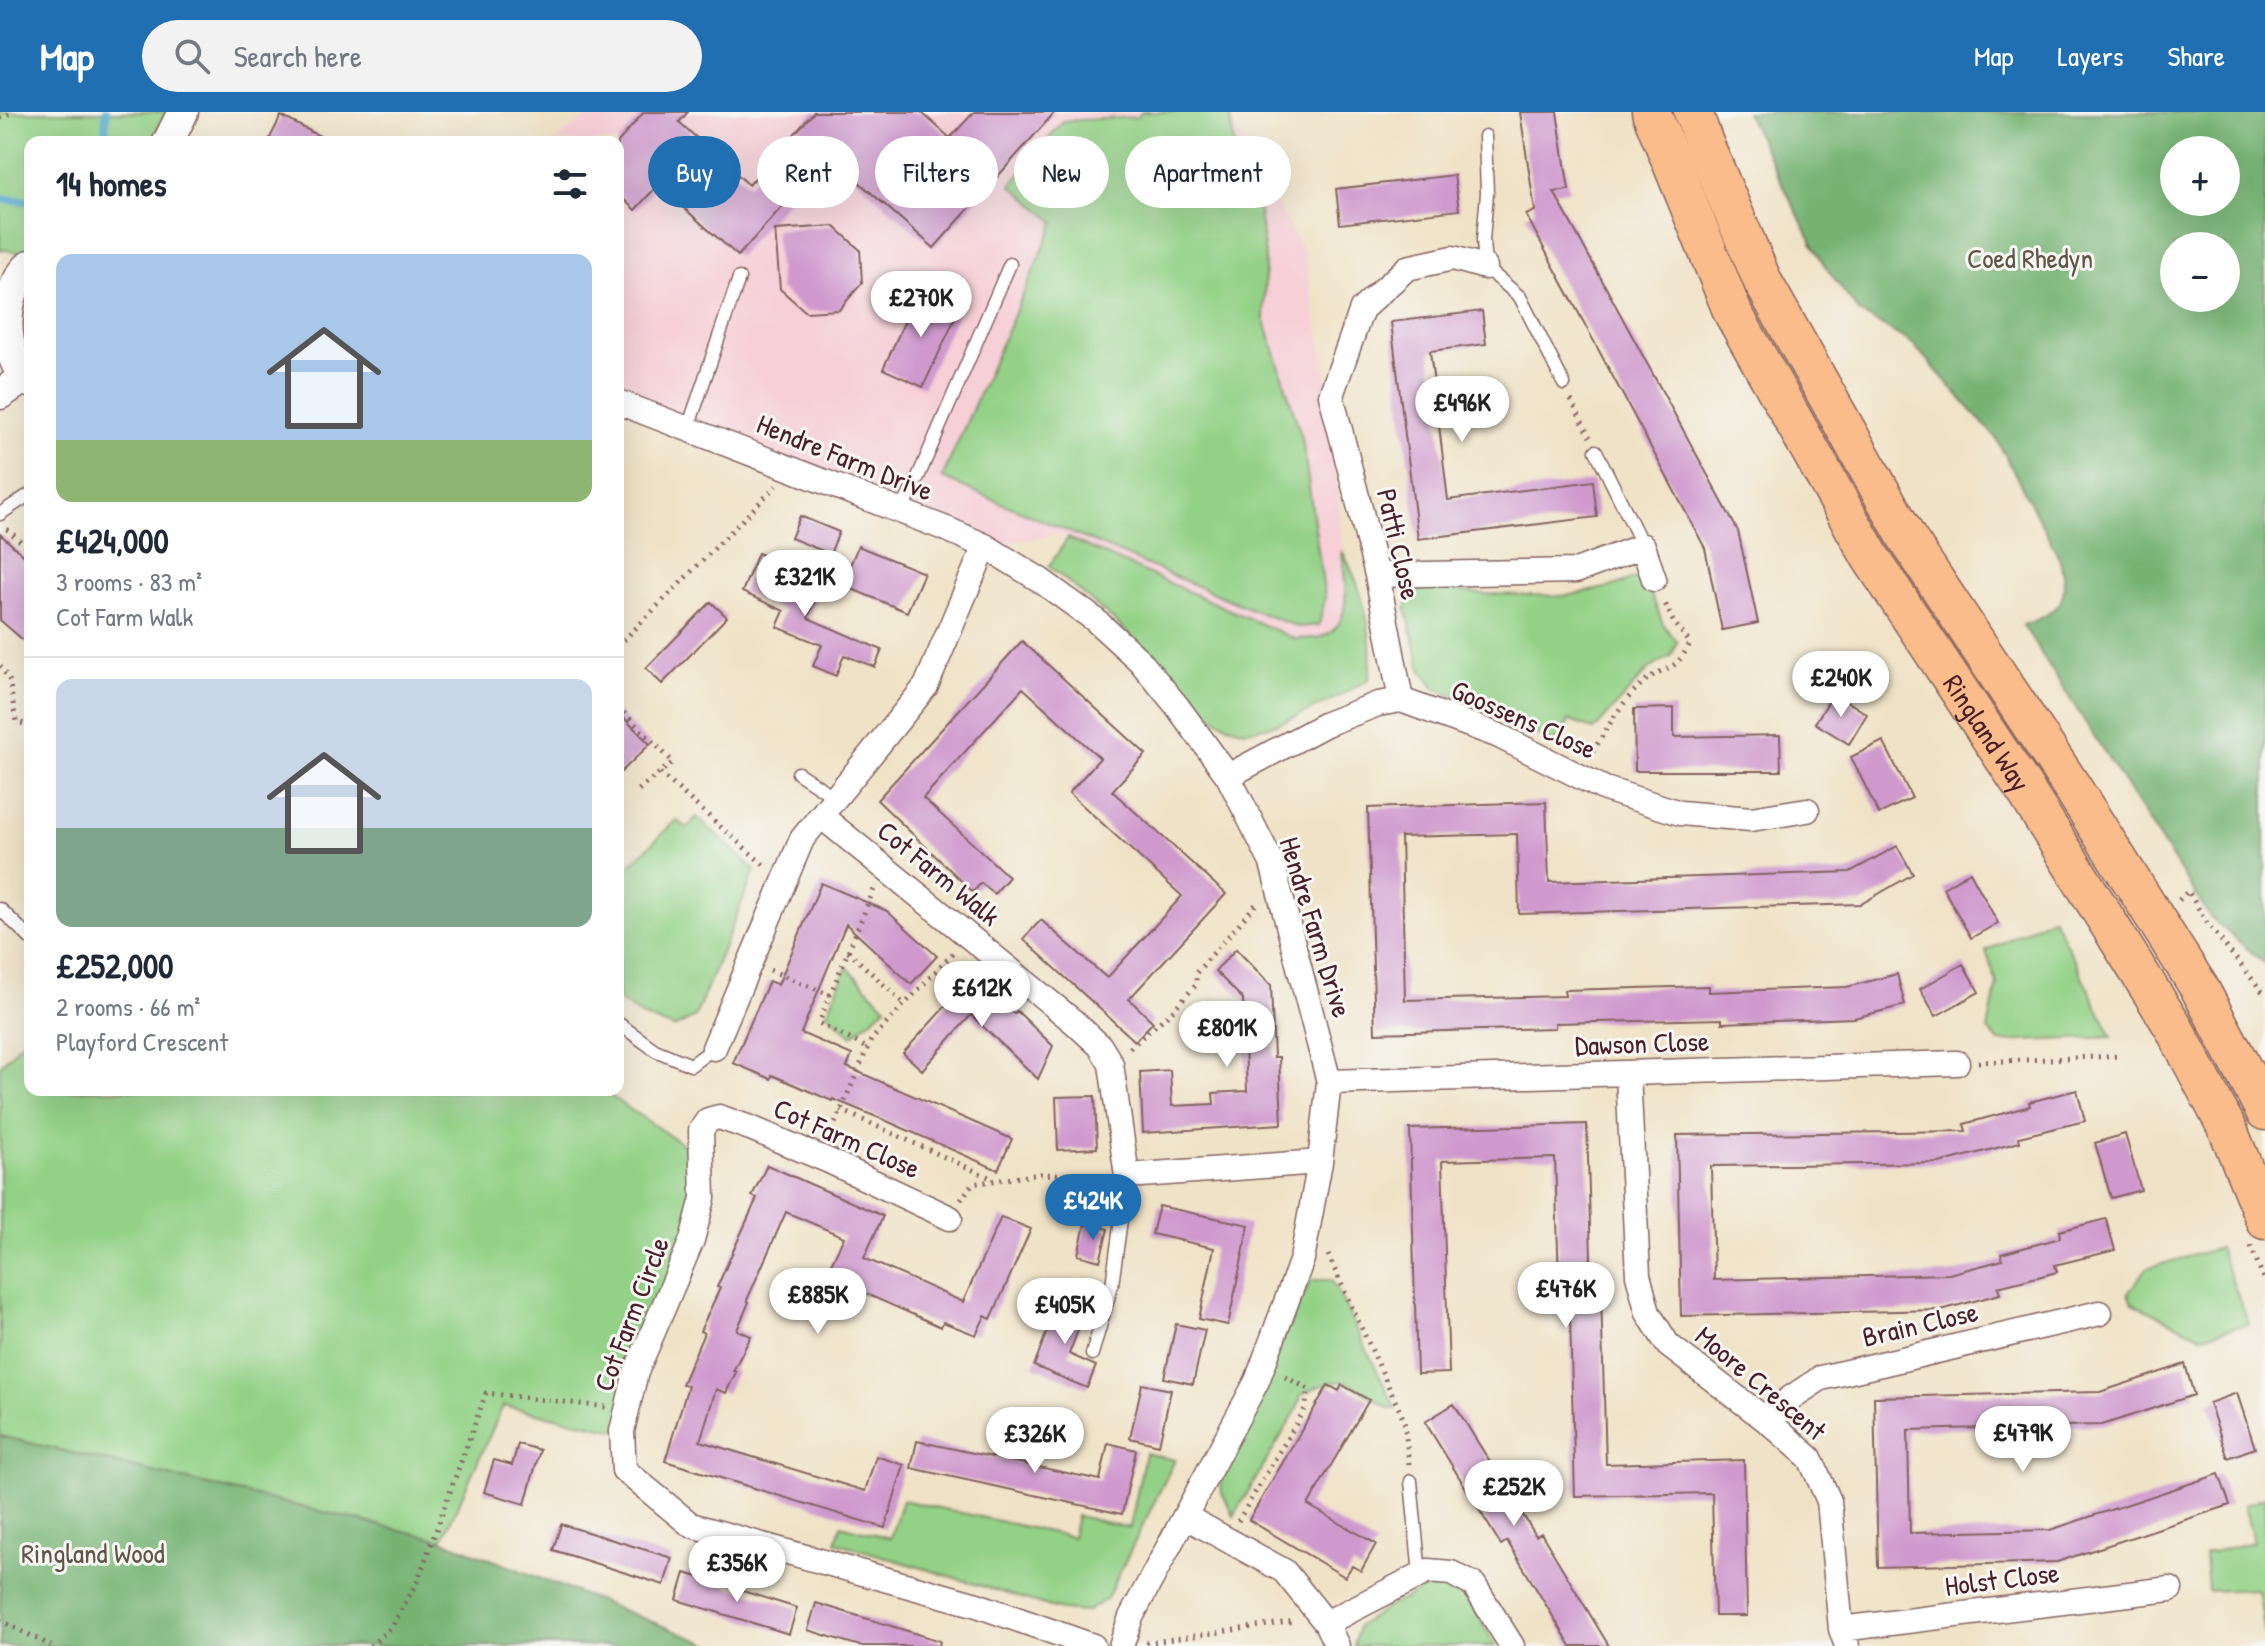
<!DOCTYPE html>
<meta charset="utf-8">
<style>
:root{--surface:#fff;--page:#f2f2f3;--text:#1f2937;--muted:#747a83;--line:#e0e1e3;--accent:#1f6fb2}
body{margin:0;font-family:"Patrick Hand",sans-serif;background:var(--page);color:var(--text);height:100vh;display:flex;flex-direction:column;font-size:30px;white-space:nowrap}
*{box-sizing:border-box;margin:0}
p{font-size:26px;color:var(--muted)}
.icon{flex:none;width:44px;height:44px;fill:none;stroke:currentColor;stroke-width:2;stroke-linecap:round;stroke-linejoin:round}
.map{position:relative;flex:1;overflow:hidden}
.sheet{position:absolute;left:24px;top:24px;width:600px;height:960px;display:flex;flex-direction:column;background:var(--surface);border-radius:16px;box-shadow:0 8px 32px #0002}
.sheet>*{flex:none}
.hud{position:absolute;left:648px;top:24px;width:760px;height:72px;display:flex;gap:16px}
.controls{position:absolute;left:2160px;top:24px;display:grid;gap:16px}
.controls a{display:grid;place-items:center;width:80px;height:80px;border-radius:50%;background:var(--surface);box-shadow:0 8px 32px #0002;font-size:40px}
.price{position:absolute;translate:-50% -68px;padding:0 18px;border-radius:28px;background:#fff;color:#222;font-size:26px;line-height:52px;filter:drop-shadow(0 2px 4px #0008)}
.price::after{content:'';position:absolute;left:50%;top:48px;width:24px;height:18px;margin-left:-12px;background:inherit;clip-path:polygon(0 0,100% 0,50% 100%)}
.price.selected{background:var(--accent);color:#fff}
ul{padding:0;list-style:none}
li{display:grid;align-content:center;gap:16px;height:424px;padding:0 32px}
li+li{border-top:2px solid var(--line)}
li span{display:grid;place-items:center;height:248px;border-radius:16px;color:#555}
li>.icon{margin-inline-start:auto}
span .icon{width:144px;height:144px;fill:#fffc;stroke-width:1}
li b{font-size:34px}
h2{display:flex;justify-content:space-between;align-items:center;height:96px;padding:0 32px;font-size:34px}
.pill{padding:0 28px;border-radius:36px;background:var(--surface);box-shadow:0 8px 32px #0002;font-size:28px;line-height:72px}
.pill.selected{background:var(--accent);color:#fff}
header{display:flex;align-items:center;gap:48px;box-sizing:border-box;height:112px;padding:0 40px;background:var(--accent);color:#fff}
header strong{font-size:38px}
nav{display:flex;gap:44px;margin-inline-start:auto;font-size:28px}
.search{width:560px;height:72px;background:var(--page);display:flex;align-items:center;gap:20px;box-sizing:border-box;padding:0 28px;border-radius:44px;color:var(--muted);font-size:30px}
.map>svg:first-child{display:block}
</style>
<header>
<strong>Map</strong>
<div class="search"><svg class="icon" aria-label="search" viewBox="0 0 24 24"><circle cx="10" cy="10" r="6"/><path d="M15 15l6 6"/></svg>Search here</div>
<nav><a>Map</a><a>Layers</a><a>Share</a></nav>
</header>
<div class="map">
<svg width="2265" height="1534" viewBox="0 0 2265 1534">
<rect width="100%" height="100%" fill="#f6f6f2"/>
<filter id="ink" filterUnits="userSpaceOnUse"><feTurbulence type="fractalNoise" baseFrequency=".0125" numOctaves="2"/><feDisplacementMap in="SourceGraphic" scale="16" xChannelSelector="R" yChannelSelector="G"/><feConvolveMatrix kernelMatrix="1 2 1 2 8 2 1 2 1" color-interpolation-filters="sRGB"/></filter>
<filter id="wash" filterUnits="userSpaceOnUse"><feTurbulence type="fractalNoise" baseFrequency=".006" numOctaves="4" result="noise"/><feDisplacementMap in="SourceGraphic" scale="32" xChannelSelector="R" yChannelSelector="G"/><feGaussianBlur stdDeviation="1.8" result="paint"/><feColorMatrix in="noise" values="0 0 0 0 0 0 0 0 0 0 0 0 0 0 0 0 0 1.4 0 .05"/><feComposite in="paint" operator="in"/></filter>
<g filter="url(#wash)">
<rect width="100%" height="100%" fill="#f0e2c6"/>
<path fill="#f6cfd7" d="M 594,0 L 1235,0 L 1230,7 L 1304,141 L 1331,283 L 1346,490 L 1340,511 L 1322,525 L 1295,527 L 1059,422 L 985,434 L 618,290 L 618,30 L 553,30 Z"/>
<path fill="#93d186" stroke="#6e7858" stroke-width="2" d="M 0,0 L 166,0 L 150,30 L 30,30 L 30,138 L 20,141 L 0,137 Z
M 1142,0 L 1235,0 L 1230,7 L 1235,37 L 1259,100 L 1265,144 L 1264,206 L 1302,326 L 1325,487 L 1319,513 L 1298,515 L 1261,501 L 942,366 L 1055,110 L 1011,73 L 1063,9 L 1137,5 Z
M 1068,426 L 1295,527 C 1303,526 1314,527 1321,525 C 1356,514 1344,466 1342,439 C 1363,476 1375,525 1369,567 C 1341,584 1271,623 1239,617 C 1210,611 1189,578 1169,558 C 1131,522 1090,488 1049,454 Z
M 1643,463 L 1663,512 L 1677,530 L 1671,544 L 1649,557 L 1594,618 L 1569,608 L 1561,627 L 1549,628 L 1435,576 L 1421,557 L 1406,497 L 1409,485 L 1425,475 L 1483,482 L 1565,484 L 1611,475 Z
M 697,705 L 755,758 L 695,905 L 674,916 L 642,904 L 618,888 L 618,765 L 676,708 L 687,716 Z
M 2053,805 L 2112,925 L 1999,930 L 1988,918 L 1997,872 L 1986,839 Z
M 847,855 L 886,895 L 852,924 L 827,901 Z
M 30,921 L 30,978 L 601,978 L 703,1046 L 703,1086 L 622,1319 L 503,1294 L 442,1428 L 0,1324 L 0,954 Z
M 2219,1136 L 2249,1212 L 2201,1224 L 2132,1191 L 2128,1181 L 2147,1156 Z
M 1311,1168 L 1332,1168 L 1396,1297 L 1389,1296 C 1347,1271 1347,1258 1301,1283 L 1297,1297 L 1234,1404 L 1222,1381 L 1220,1359 Z
M 1145,1341 L 1175,1348 L 1107,1486 L 1086,1500 L 1061,1498 L 836,1430 L 841,1413 L 890,1426 L 902,1388 L 1072,1425 L 1077,1404 L 1130,1416 Z
M 2265,1385 L 2265,1524 L 2258,1477 L 2208,1479 L 2205,1442 L 2253,1430 L 2244,1393 Z
M 1435,1472 L 1457,1476 L 1474,1498 L 1496,1534 L 1354,1534 L 1358,1514 L 1389,1494 Z"/>
<path fill="#76b373" stroke="#60694f" stroke-width="2" fill-rule="evenodd" d="M 1746,0 L 2265,0 L 2265,852 L 2210,805 L 2023,513 C 2063,500 2071,485 2059,445 L 1996,326 L 1913,232 L 1859,200 L 1822,150 ZM 2174,38 L 2226,38 L 2226,90 L 2174,90 ZM 2174,134 L 2226,134 L 2226,186 L 2174,186 Z
M 0,1324 L 442,1428 L 714,1534 L 0,1534 Z"/>
<g fill="none" stroke-linecap="round" stroke-linejoin="round">
<path stroke="#51a7ce" stroke-width="8" d="M 105,30 L 106,0
M 0,87 L 30,89"/>
</g>
<g id="blocks">
<path fill="#cf99ce" d="M 644,0 L 688,0 L 679,10 L 749,73 L 814,0 L 921,0 L 950,26 L 974,0 L 1055,0 L 934,136 L 828,43 L 738,144 L 658,73 L 635,98 L 618,82 L 618,30 Z
M 1520,0 L 1557,0 L 1569,78 L 1554,80 L 1738,419 L 1758,511 L 1722,518 L 1705,436 L 1526,103 L 1535,99 Z
M 281,4 L 331,30 L 268,30 Z
M 1454,63 L 1459,98 L 1340,112 L 1336,77 Z
M 834,114 L 860,138 L 862,171 L 839,198 L 806,200 L 780,177 L 775,118 Z
M 918,180 L 959,198 L 923,275 L 883,257 Z
M 1482,199 L 1486,232 L 1430,239 L 1448,388 L 1593,369 L 1597,405 L 1418,427 L 1391,210 Z
M 800,404 L 839,420 L 830,442 L 791,426 Z
M 0,422 L 30,449 L 30,534 L 0,508 Z
M 858,434 L 924,461 L 907,500 L 842,473 Z
M 758,441 L 781,451 L 774,468 L 816,485 L 808,506 L 882,538 L 875,555 L 844,543 L 836,564 L 813,554 L 822,533 L 777,515 L 784,499 L 742,480 Z
M 711,490 L 727,505 L 662,572 L 646,556 Z
M 1022,529 L 1146,642 L 1112,679 L 1226,782 L 1129,887 L 1153,910 L 1135,929 L 1023,827 L 1041,808 L 1107,866 L 1182,784 L 1069,681 L 1100,646 L 1023,576 L 923,686 L 1009,765 L 994,782 L 981,771 L 973,780 L 877,688 Z
M 1834,581 L 1867,602 L 1849,632 L 1815,611 Z
M 1674,596 L 1674,625 L 1780,623 L 1781,659 L 1635,659 L 1634,597 Z
M 618,600 L 650,632 L 618,663 Z
M 1883,629 L 1912,686 L 1879,702 L 1851,645 Z
M 1546,690 L 1549,770 L 1850,760 L 1897,734 L 1913,762 L 1861,792 L 1519,802 L 1517,722 L 1401,725 L 1405,888 L 1565,884 L 1564,878 L 1709,874 L 1709,880 L 1847,875 L 1897,862 L 1905,893 L 1854,906 L 1722,911 L 1722,907 L 1555,911 L 1555,916 L 1375,921 L 1368,696 Z
M 1970,760 L 1998,811 L 1971,826 L 1943,776 Z
M 821,771 L 887,799 L 937,844 L 911,872 L 846,812 L 801,921 L 852,943 L 847,955 L 1012,1027 L 998,1058 L 889,1010 L 833,987 L 832,989 L 772,963 L 771,967 L 733,951 L 769,869 L 778,873 Z
M 1236,837 L 1271,873 L 1274,945 L 1279,945 L 1282,1012 L 1143,1021 L 1140,960 L 1170,958 L 1172,994 L 1214,992 L 1213,981 L 1247,979 L 1243,887 L 1215,859 Z
M 1963,852 L 1979,880 L 1936,904 L 1920,877 Z
M 972,865 L 1014,902 L 1017,899 L 1053,934 L 1038,967 L 971,903 L 922,958 L 903,941 Z
M 2077,978 L 2085,1009 L 2019,1025 L 2020,1030 L 1939,1051 L 1711,1054 L 1714,1168 L 1949,1162 L 2003,1148 L 2001,1142 L 2060,1126 L 2059,1119 L 2106,1107 L 2115,1138 L 2055,1153 L 2057,1160 L 1998,1175 L 2000,1182 L 1941,1198 L 1681,1204 L 1677,1023 L 1966,1019 L 1964,1012 L 2030,994 L 2029,990 Z
M 1095,984 L 1097,1036 L 1058,1038 L 1056,985 Z
M 1587,1012 L 1592,1182 L 1601,1181 L 1606,1352 L 1744,1348 L 1747,1504 L 1715,1504 L 1712,1381 L 1575,1384 L 1569,1170 L 1559,1170 L 1555,1046 L 1442,1049 L 1449,1261 L 1417,1262 L 1410,1017 Z
M 2125,1022 L 2141,1078 L 2111,1086 L 2095,1031 Z
M 767,1053 L 883,1104 L 864,1146 L 963,1190 L 1001,1105 L 1031,1117 L 991,1207 L 985,1204 L 976,1223 L 943,1210 L 941,1215 L 855,1177 L 858,1169 L 829,1156 L 844,1125 L 786,1100 L 747,1188 L 749,1190 L 737,1218 L 751,1224 L 733,1259 L 736,1260 L 726,1281 L 716,1277 L 700,1329 L 865,1379 L 876,1344 L 904,1353 L 885,1416 L 665,1349 L 688,1274 L 682,1272 L 704,1221 L 700,1219 L 720,1176 L 717,1175 L 757,1086 L 752,1084 Z
M 1159,1094 L 1249,1113 L 1228,1213 L 1199,1207 L 1214,1136 L 1152,1122 Z
M 1085,1112 L 1108,1117 L 1100,1149 L 1078,1143 Z
M 1059,1187 L 1086,1197 L 1069,1242 L 1096,1254 L 1087,1276 L 1034,1254 Z
M 1176,1212 L 1205,1218 L 1193,1272 L 1164,1266 Z
M 2185,1252 L 2194,1283 L 2102,1313 L 1908,1318 L 1910,1421 L 2050,1418 L 2219,1362 L 2230,1393 L 2057,1450 L 1878,1455 L 1874,1285 L 2100,1280 Z
M 1142,1272 L 1171,1278 L 1159,1333 L 1130,1326 Z
M 1328,1273 L 1339,1279 L 1342,1273 L 1369,1288 L 1308,1393 L 1376,1432 L 1361,1459 L 1352,1454 L 1345,1465 L 1249,1408 Z
M 2237,1281 L 2255,1336 L 2228,1346 L 2209,1291 Z
M 1454,1292 L 1536,1424 L 1541,1421 L 1609,1534 L 1571,1534 L 1507,1429 L 1501,1433 L 1425,1310 Z
M 917,1329 L 1100,1368 L 1108,1331 L 1136,1338 L 1122,1402 L 911,1356 Z
M 518,1332 L 540,1338 L 525,1392 L 484,1380 L 494,1348 L 512,1353 Z
M 561,1412 L 672,1446 L 664,1473 L 553,1438 Z
M 685,1461 L 797,1496 L 789,1522 L 677,1488 Z
M 816,1491 L 940,1529 L 939,1534 L 860,1534 L 808,1518 Z"/>
</g>
</g>
<g filter="url(#ink)">
<use href="#blocks" fill-opacity="0" stroke="#846361" stroke-width="2"/>
<g fill="none" stroke-linecap="round" stroke-linejoin="round">
<g stroke="#846361" stroke-width="15">
<path id="service" d="M 1485,24 L 1487,81 L 1483,128 L 1485,155 L 1520,185 L 1564,272
M 688,316 L 739,166
M 1596,339 L 1643,434
M 901,399 L 918,365 L 1010,152
M 0,402 L 30,382
M 798,661 L 836,686
M 0,797 L 30,826
M 618,911 L 655,938 L 691,953 L 714,936
M 1092,1242 L 1112,1173 L 1127,1064
M 1411,1369 L 1420,1463"/>
</g>
<g stroke="#846361" stroke-width="27">
<path id="minor" d="M 618,290 L 949,418 L 985,434 L 1040,468 L 1094,507 L 1140,549 L 1177,594 L 1228,664 L 1272,751 L 1329,970 L 1320,1050 L 1302,1147 L 1257,1269 L 1131,1505 L 1121,1534
M 1377,463 L 1576,459 L 1643,434 L 1654,467
M 1401,588 L 1377,463 L 1331,283 L 1362,197 L 1407,156 L 1453,146 L 1485,155
M 1228,664 L 1326,612 L 1378,592 L 1401,588 L 1497,623 L 1605,677 L 1680,701 L 1751,707 L 1807,698
M 821,704 L 1074,910 L 1100,934 L 1111,952 L 1127,1064 L 1320,1050
M 714,936 L 802,727 L 926,574 L 985,434
M 1628,962 L 1638,1163 L 1648,1201 L 1668,1233 L 1770,1311 L 1810,1346 L 1829,1389 L 1841,1517 L 1847,1534
M 1329,970 L 1957,951
M 950,1106 L 829,1049 L 753,1017 L 719,1005 L 708,1008 L 701,1018 L 703,1086 L 692,1128 L 636,1260 L 622,1319 L 624,1358 L 691,1413 L 977,1493 L 1093,1534
M 1770,1311 L 1789,1287 L 1821,1266 L 2100,1201
M 1186,1405 L 1284,1459 L 1326,1511 L 1337,1534
M 1326,1511 L 1428,1459 L 1451,1461 L 1474,1473 L 1512,1534
M 1841,1517 L 2170,1477"/>
</g>
<g stroke="#846361" stroke-width="33">
<path id="tertiary" d="M 168,30 L 183,0
M 30,153 C 0,181 0,243 30,270
M 0,282 L 24,266"/>
</g>
<g stroke="#846361" stroke-width="41">
<g id="primary">
<path id="s1" d="M 1651,0 L 1733,201 L 1871,446 L 2027,681 L 2174,916 L 2228,1018 L 2265,1108"/>
<path d="M 1693,0 L 1704,31 L 1763,170 L 1907,426 L 2072,675 L 2200,877 L 2265,999"/>
</g>
</g>
<path stroke="#846361" stroke-width="5" stroke-dasharray="2 6" stroke-linecap="butt" d="M 0,6 L 14,0
M 1571,288 L 1590,325
M 7,417 L 30,438
M 618,534 L 776,374
M 0,554 L 9,567 L 16,609 L 30,614
M 618,595 L 673,650 L 636,680
M 1589,646 C 1605,620 1621,589 1644,570 C 1667,551 1674,563 1690,531 L 1673,509 L 1664,489
M 660,661 L 764,753
M 2179,788 L 2188,779 L 2207,811 L 2265,883
M 848,839 L 904,892
M 770,858 L 830,883 L 819,911 L 867,936
M 830,883 L 874,777
M 1130,936 L 1173,898 L 1196,873 L 1196,861 L 1258,790
M 1978,950 L 2119,944
M 841,998 L 993,1067
M 829,1026 L 871,928 L 953,841
M 961,1088 L 972,1072 L 1040,1062 L 1102,1063
M 2251,1134 L 2265,1171
M 1328,1143 L 1404,1308 L 1409,1352
M 1238,1409 L 1305,1297 L 1309,1277 L 1285,1265
M 0,1508 L 51,1534
M 1146,1531 L 1295,1509
M 370,1534 L 392,1515 L 418,1468 L 486,1281 L 606,1295"/>
<use href="#service" stroke="#fff" stroke-width="12"/>
<use href="#minor" stroke="#fff" stroke-width="24"/>
<use href="#tertiary" stroke="#fff" stroke-width="30"/>
<use href="#primary" stroke="#f9bc8a" stroke-width="38"/>
</g>
</g>
<g text-anchor="middle" stroke-width="6" stroke-linejoin="round" paint-order="stroke">
<g font-size="28" fill="#605446" stroke="#f6f6f2">
<text x="2030" y="156">Coed Rhedyn</text>
<text x="93" y="1451">Ringland Wood</text>
</g>
<g font-size="28" fill="#4a1f2b" stroke="#f6f6f2">
<text transform="translate(845 345) rotate(22)" y="10">Hendre Farm Drive</text>
<text transform="translate(1399 432) rotate(77)" y="10">Patti Close</text>
<text transform="translate(1524 607) rotate(24)" y="10">Goossens Close</text>
<text dy="10" stroke="none"><textPath href="#s1" startOffset="708">Ringland Way</textPath></text>
<text transform="translate(939 761) rotate(39)" y="10">Cot Farm Walk</text>
<text transform="translate(1316 815) rotate(73)" y="10">Hendre Farm Drive</text>
<text transform="translate(1642 931) rotate(-2)" y="10">Dawson Close</text>
<text transform="translate(847 1026) rotate(24)" y="10">Cot Farm Close</text>
<text transform="translate(631 1202) rotate(-69)" y="10">Cot Farm Circle</text>
<text transform="translate(1920 1212) rotate(-13)" y="10">Brain Close</text>
<text transform="translate(1761 1271) rotate(40)" y="10">Moore Crescent</text>
<text transform="translate(2002 1467) rotate(-7)" y="10">Holst Close</text>
</g>
</g>
</svg>
<div class="controls">
<a>+</a>
<a>−</a>
</div>
<b class="price" style="left:921px;top:227px">£270K</b>
<b class="price" style="left:1462px;top:332px">£496K</b>
<b class="price" style="left:805px;top:506px">£321K</b>
<b class="price" style="left:1841px;top:607px">£240K</b>
<b class="price" style="left:982px;top:917px">£612K</b>
<b class="price" style="left:1227px;top:957px">£801K</b>
<b class="price selected" style="left:1093px;top:1130px">£424K</b>
<b class="price" style="left:1566px;top:1218px">£476K</b>
<b class="price" style="left:818px;top:1224px">£885K</b>
<b class="price" style="left:1065px;top:1234px">£405K</b>
<b class="price" style="left:2023px;top:1362px">£479K</b>
<b class="price" style="left:1035px;top:1363px">£326K</b>
<b class="price" style="left:1514px;top:1416px">£252K</b>
<b class="price" style="left:737px;top:1492px">£356K</b>
<div class="hud">
<a class="pill selected">Buy</a>
<a class="pill">Rent</a>
<a class="pill">Filters</a>
<a class="pill">New</a>
<a class="pill">Apartment</a>
</div>
<section class="sheet">
<h2>14 homes<svg class="icon" aria-label="filters" viewBox="0 0 24 24"><path d="M4 7h16M4 17h16"/><circle cx="9" cy="7" r="2"/><circle cx="15" cy="17" r="2"/></svg></h2>
<ul>
<li><span style="background:linear-gradient(#a9c7e8 75%,#8fb573 0)"><svg class="icon" aria-label="home" viewBox="0 0 24 24"><path d="M3 11l9-7 9 7M6 9v11h12V9"/></svg></span><div><b>£424,000</b><p>3 rooms · 83 m²</p><p>Cot Farm Walk</p></div></li>
<li><span style="background:linear-gradient(#c9d6e8 60%,#7fa58c 0)"><svg class="icon" aria-label="home" viewBox="0 0 24 24"><path d="M3 11l9-7 9 7M6 9v11h12V9"/></svg></span><div><b>£252,000</b><p>2 rooms · 66 m²</p><p>Playford Crescent</p></div></li>
</ul>
</section>
</div>
